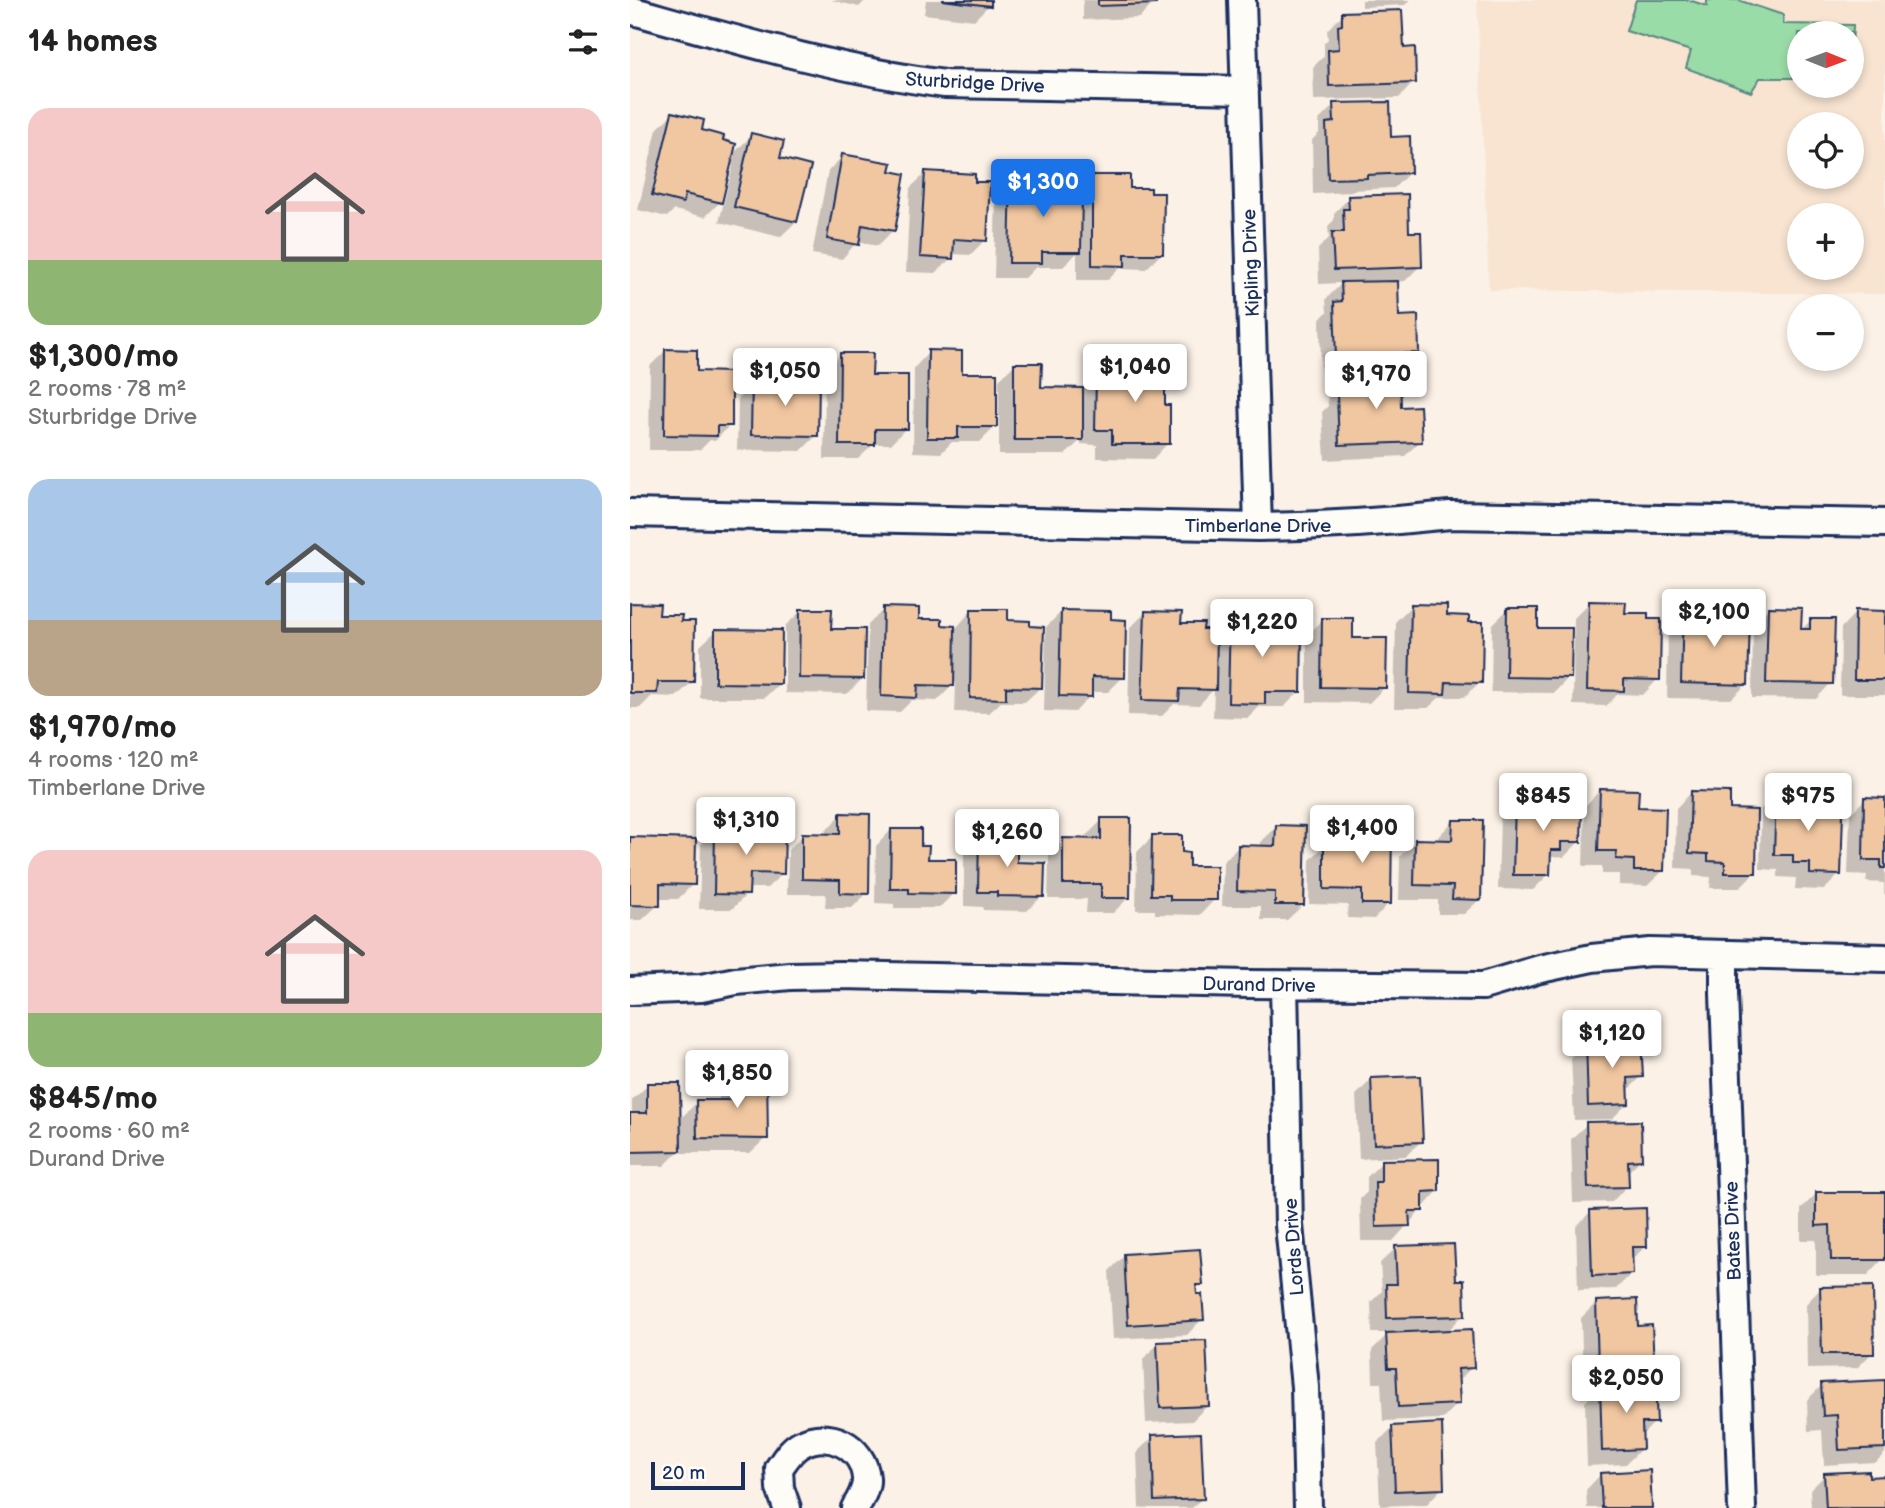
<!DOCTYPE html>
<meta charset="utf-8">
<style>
:root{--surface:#fff;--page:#f6f6f6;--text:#222;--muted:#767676;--accent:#1a73e8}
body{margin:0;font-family:"Balsamiq Sans",sans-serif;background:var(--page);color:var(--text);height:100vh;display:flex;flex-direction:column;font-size:26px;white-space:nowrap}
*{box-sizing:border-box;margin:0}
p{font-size:23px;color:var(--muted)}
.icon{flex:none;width:38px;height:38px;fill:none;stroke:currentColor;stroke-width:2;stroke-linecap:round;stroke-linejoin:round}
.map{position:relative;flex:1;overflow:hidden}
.sheet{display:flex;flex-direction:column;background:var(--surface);width:630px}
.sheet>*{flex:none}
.needle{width:46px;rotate:91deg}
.buttons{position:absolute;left:1157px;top:21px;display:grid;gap:14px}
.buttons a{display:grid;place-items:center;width:77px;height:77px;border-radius:50%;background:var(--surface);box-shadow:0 4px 10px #0003;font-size:35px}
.scale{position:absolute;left:21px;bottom:18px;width:94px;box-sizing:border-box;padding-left:7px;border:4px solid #1b2f5e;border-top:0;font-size:19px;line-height:24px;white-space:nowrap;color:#1b2f5e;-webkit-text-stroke:5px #fdfcf7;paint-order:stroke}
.price{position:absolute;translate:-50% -60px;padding:0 16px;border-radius:7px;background:#fff;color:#222;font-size:23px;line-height:46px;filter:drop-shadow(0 2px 4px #0008)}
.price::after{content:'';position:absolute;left:50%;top:42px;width:21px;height:16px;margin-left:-10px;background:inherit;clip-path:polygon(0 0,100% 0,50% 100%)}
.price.on{background:var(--accent);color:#fff}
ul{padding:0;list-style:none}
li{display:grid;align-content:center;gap:14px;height:371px;padding:0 28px}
li span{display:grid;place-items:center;height:217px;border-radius:21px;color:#555}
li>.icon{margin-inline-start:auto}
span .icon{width:126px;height:126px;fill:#fffc;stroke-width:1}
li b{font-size:30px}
h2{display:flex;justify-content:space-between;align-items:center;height:84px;padding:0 28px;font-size:30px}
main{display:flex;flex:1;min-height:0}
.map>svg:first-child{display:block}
</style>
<main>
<section class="sheet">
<h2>14 homes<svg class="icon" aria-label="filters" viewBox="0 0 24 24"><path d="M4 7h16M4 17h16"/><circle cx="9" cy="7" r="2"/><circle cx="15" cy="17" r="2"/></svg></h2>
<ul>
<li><span style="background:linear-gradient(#f6c9c9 70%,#8fb573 0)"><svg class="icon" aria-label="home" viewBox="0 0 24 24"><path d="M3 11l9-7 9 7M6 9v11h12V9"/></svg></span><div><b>$1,300/mo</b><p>2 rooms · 78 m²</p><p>Sturbridge Drive</p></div></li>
<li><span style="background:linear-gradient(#a9c7e8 65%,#b9a48a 0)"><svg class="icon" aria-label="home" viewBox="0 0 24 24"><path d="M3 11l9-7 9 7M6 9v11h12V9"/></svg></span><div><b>$1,970/mo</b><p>4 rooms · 120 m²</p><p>Timberlane Drive</p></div></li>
<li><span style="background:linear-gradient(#f6c9c9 75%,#8fb573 0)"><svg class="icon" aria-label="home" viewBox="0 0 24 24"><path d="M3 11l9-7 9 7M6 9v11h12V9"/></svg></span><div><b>$845/mo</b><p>2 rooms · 60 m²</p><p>Durand Drive</p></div></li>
</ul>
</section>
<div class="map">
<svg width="1255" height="1508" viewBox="0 0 1255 1508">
<rect width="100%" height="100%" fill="#fbf1e6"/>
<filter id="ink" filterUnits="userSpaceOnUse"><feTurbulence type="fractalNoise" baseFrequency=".0143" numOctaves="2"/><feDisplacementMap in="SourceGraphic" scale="14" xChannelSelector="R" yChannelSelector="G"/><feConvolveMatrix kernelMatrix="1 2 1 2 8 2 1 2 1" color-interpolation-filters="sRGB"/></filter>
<g filter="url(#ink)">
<path fill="#f8e4d1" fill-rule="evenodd" d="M 847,0 L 1255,0 L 1255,294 L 859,290 ZM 1169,33 L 1222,33 L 1222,86 L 1169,86 ZM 1169,124 L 1222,124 L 1222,177 L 1169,177 ZM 1169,215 L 1222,215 L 1222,268 L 1169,268 Z"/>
<path fill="#9adca7" stroke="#5a8682" stroke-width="2" d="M 1006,0 L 1059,0 L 1077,6 L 1077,0 L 1108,0 L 1153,15 L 1153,24 L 1223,25 L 1222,50 L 1222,33 L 1169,33 L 1169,78 L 1130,78 L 1121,92 L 1056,68 L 1061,51 L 996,31 Z"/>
<path fill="#0003" d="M 201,0 L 236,0 L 229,7 Z
M 293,0 L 360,0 L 359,5 L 344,20 L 294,14 L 296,0 Z
M 453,0 L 524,0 L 524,3 L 509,18 L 453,20 Z
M 732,0 L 780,0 L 775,5 L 732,7 Z
M 713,14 L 772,49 L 784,82 L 769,98 L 684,100 L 683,67 L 694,56 L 694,43 L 698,39 L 697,30 Z
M 704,105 L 759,139 L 779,173 L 764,188 L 723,190 L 720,192 L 683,194 L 682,140 L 689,133 L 689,120 Z
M 42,114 L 102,155 L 122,135 L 148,159 L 166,222 L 150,237 L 89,222 L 103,166 L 99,165 L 90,202 L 75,217 L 44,210 L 37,217 L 8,210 L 27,129 Z
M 213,156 L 258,172 L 263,230 L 248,246 L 227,242 L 212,259 L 182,254 L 198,171 Z
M 296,173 L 343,183 L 355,240 L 340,255 L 322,254 L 321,258 L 306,273 L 276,272 L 280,188 Z
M 381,175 L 437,193 L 448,194 L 463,177 L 498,190 L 532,253 L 516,269 L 490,268 L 478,280 L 447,280 L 447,253 L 433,267 L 406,267 L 395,278 L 364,278 L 366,191 Z
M 719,198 L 777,234 L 790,266 L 775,281 L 766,282 L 767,318 L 787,352 L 772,367 L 731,369 L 728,372 L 691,373 L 690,319 L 697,312 L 696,299 L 712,283 L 689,284 L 688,249 L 699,238 L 698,226 L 704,220 L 704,213 Z
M 35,351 L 65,373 L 100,425 L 85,441 L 80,440 L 70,450 L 19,450 L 20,366 Z
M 299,352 L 330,375 L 365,427 L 350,442 L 322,442 L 311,453 L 283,452 L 284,368 Z
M 211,355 L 240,377 L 276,428 L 261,444 L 244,444 L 228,459 L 194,459 L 195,370 Z
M 503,357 L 533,407 L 538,443 L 523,459 L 467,458 L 467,445 L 451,444 L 451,440 L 435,455 L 369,455 L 369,380 L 385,364 L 409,389 L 453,389 L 467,376 L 488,377 L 488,372 Z
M 713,377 L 770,409 L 790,441 L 775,456 L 695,460 L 692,412 L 698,406 L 697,392 Z
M 123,383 L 187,435 L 171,451 L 107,450 L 108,399 Z
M 959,603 L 994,614 L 1028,679 L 1013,695 L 988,694 L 976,706 L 943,705 L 944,618 Z
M 0,605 L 28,617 L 62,682 L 46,697 L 22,696 L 10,708 L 0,708 Z
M 781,606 L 816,617 L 850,682 L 834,697 L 810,697 L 798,708 L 764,708 L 766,621 Z
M 254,609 L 310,627 L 327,627 L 342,610 L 411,687 L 395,702 L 371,702 L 359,713 L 325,712 L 326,682 L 307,701 L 282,700 L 270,712 L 236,711 L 238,625 Z
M 1053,609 L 1084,632 L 1096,620 L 1117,684 L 1101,699 L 1037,698 L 1038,624 Z
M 1138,609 L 1169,632 L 1181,620 L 1201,683 L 1186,699 L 1122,698 L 1123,624 Z
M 877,610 L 906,630 L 939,677 L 924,693 L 861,692 L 862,625 Z
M 171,611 L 200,631 L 233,678 L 217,694 L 155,693 L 155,626 Z
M 431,612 L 493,677 L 478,692 L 460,692 L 460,696 L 445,712 L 414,711 L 416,627 Z
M 1226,612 L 1255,632 L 1255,695 L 1210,695 L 1211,628 Z
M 515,613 L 572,631 L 585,631 L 601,615 L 635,627 L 669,692 L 654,707 L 629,707 L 618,718 L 583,717 L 584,689 L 569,705 L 544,704 L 532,716 L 498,715 L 500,628 Z
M 693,620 L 755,687 L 739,703 L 677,702 L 677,635 Z
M 86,631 L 150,683 L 134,698 L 70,698 L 70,646 Z
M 970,790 L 1007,809 L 1033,871 L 1017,886 L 989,885 L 989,874 L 972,874 L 972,866 L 953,866 L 955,806 Z
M 1062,792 L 1098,811 L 1124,873 L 1109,888 L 1080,888 L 1081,877 L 1063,876 L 1063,869 L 1045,868 L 1046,808 Z
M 1147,794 L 1184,813 L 1210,874 L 1194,890 L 1165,889 L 1166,878 L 1148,877 L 1148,870 L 1130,869 L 1131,809 Z
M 1235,799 L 1255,799 L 1255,894 L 1254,894 L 1254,883 L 1236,882 L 1237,875 L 1218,874 L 1220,814 Z
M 886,802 L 949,842 L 934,857 L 921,857 L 919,859 L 918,875 L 903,890 L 868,889 L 870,817 Z
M 211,815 L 237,893 L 222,908 L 195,908 L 196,894 L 157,894 L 158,850 L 173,835 L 196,835 L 196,830 Z
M 472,820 L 498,898 L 483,913 L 456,913 L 457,899 L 418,899 L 419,855 L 434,840 L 457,840 L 457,835 Z
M 823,821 L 850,899 L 834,914 L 808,914 L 808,900 L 769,900 L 770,856 L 786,841 L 808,841 L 808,837 Z
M 733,825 L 759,903 L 744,919 L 717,918 L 718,905 L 679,904 L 680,860 L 695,845 L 718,845 L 718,841 Z
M 646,827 L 673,905 L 657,920 L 631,920 L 631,906 L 592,906 L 593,862 L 608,847 L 631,847 L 631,842 Z
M 86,828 L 153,873 L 137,888 L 118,888 L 117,894 L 102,909 L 69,909 L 71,843 Z
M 261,830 L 289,848 L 297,861 L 324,893 L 309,908 L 264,908 L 264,904 L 245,903 L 246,846 Z
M 350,833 L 378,851 L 385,864 L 412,896 L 397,911 L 353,910 L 353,907 L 334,906 L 334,848 Z
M 522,837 L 550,854 L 557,867 L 585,899 L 570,915 L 525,914 L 525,910 L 506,910 L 507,852 Z
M 0,839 L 63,884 L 48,899 L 28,899 L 28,905 L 12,920 L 0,920 Z
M 957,1042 L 1011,1077 L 997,1091 L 997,1104 L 982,1119 L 944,1120 L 941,1057 Z
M 105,1072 L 136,1138 L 120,1153 L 52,1153 L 52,1148 L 34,1166 L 0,1166 L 0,1115 L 2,1115 L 2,1100 L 18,1085 L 49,1120 L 67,1102 L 89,1102 L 89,1087 Z
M 741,1080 L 791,1141 L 776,1156 L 729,1159 L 726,1095 Z
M 957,1124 L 1011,1159 L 997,1173 L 997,1186 L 982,1202 L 943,1203 L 941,1139 Z
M 752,1162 L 808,1191 L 763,1241 L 731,1241 L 730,1199 L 737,1192 L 737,1177 Z
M 1186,1194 L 1255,1194 L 1253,1259 L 1238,1275 L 1186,1275 L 1186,1240 L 1171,1240 L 1171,1209 Z
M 961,1211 L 1015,1247 L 1001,1260 L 1002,1273 L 986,1289 L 948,1290 L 946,1227 Z
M 766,1248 L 824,1282 L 833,1315 L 817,1332 L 842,1367 L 827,1382 L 828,1403 L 813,1419 L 753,1421 L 751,1383 L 743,1383 L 742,1350 L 759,1333 L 742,1333 L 741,1302 L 752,1291 L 750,1263 Z
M 495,1255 L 571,1284 L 565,1290 L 572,1319 L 557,1335 L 483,1339 L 479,1271 Z
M 1191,1288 L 1242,1353 L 1227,1368 L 1177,1369 L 1176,1304 Z
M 967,1302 L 1006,1327 L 1022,1364 L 1006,1379 L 953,1381 L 951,1318 Z
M 528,1344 L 578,1405 L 562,1421 L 516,1423 L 513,1359 Z
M 1255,1382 L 1255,1453 L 1246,1462 L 1194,1465 L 1192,1430 L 1178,1431 L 1177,1400 L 1192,1385 Z
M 971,1387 L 1025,1422 L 1011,1436 L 1011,1449 L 996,1464 L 957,1466 L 955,1402 Z
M 763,1427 L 812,1488 L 797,1504 L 750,1506 L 747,1443 Z
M 523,1437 L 572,1498 L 562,1508 L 509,1508 L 507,1452 Z
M 971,1474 L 1020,1508 L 957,1508 L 956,1490 Z
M 1195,1475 L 1238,1479 L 1255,1478 L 1255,1508 L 1181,1508 L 1180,1490 Z"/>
<path fill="#f1c7a1" stroke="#1b2f5e" stroke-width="2" d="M 312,0 L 361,0 L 361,6 Z
M 468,0 L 526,0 L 526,4 L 468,6 Z
M 772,10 L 774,48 L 785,47 L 786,83 L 699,86 L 698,50 L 709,49 L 708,26 L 712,25 L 712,12 Z
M 760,102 L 761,137 L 780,136 L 781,173 L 737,175 L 737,178 L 698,179 L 696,123 L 704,122 L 703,103 Z
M 42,112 L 74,120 L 72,130 L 94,136 L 93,140 L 106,144 L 92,203 L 55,194 L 53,203 L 22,195 Z
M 121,133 L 154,141 L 150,158 L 181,166 L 167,222 L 104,207 Z
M 212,154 L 262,163 L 260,171 L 275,174 L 265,231 L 232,225 L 229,245 L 197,239 Z
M 295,171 L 345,174 L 345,182 L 360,182 L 357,241 L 324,239 L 323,259 L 290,257 Z
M 381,173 L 416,174 L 416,185 L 438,186 L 438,192 L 452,192 L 451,252 L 412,252 L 412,263 L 379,263 Z
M 462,175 L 500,175 L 500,188 L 521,188 L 521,193 L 534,193 L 533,254 L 495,254 L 495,266 L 462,265 Z
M 778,194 L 779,232 L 791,232 L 792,267 L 704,270 L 702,232 L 714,232 L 713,209 L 719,209 L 718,196 Z
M 768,281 L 769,316 L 788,315 L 789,353 L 745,354 L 745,357 L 706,358 L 704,302 L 712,301 L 711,282 Z
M 35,349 L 67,350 L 67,371 L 102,372 L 102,426 L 87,426 L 87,436 L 34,435 Z
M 298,350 L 332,351 L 332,373 L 367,373 L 367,427 L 328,427 L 328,438 L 297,438 Z
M 210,353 L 243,353 L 242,375 L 278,375 L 278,429 L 245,429 L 245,445 L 209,445 Z
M 503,355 L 535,356 L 535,405 L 540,405 L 540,444 L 482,444 L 482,430 L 465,430 L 466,375 L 502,375 Z
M 384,363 L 412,363 L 411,387 L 453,388 L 453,440 L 384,440 Z
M 770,372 L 771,407 L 790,406 L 792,442 L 709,445 L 707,395 L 713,394 L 712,375 Z
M 122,381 L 189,382 L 188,436 L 121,435 Z
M 959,601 L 996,602 L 995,613 L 1018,613 L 1018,619 L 1031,619 L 1030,680 L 994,679 L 994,691 L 957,690 Z
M 0,603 L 30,604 L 29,615 L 52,615 L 51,621 L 65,621 L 64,682 L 28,682 L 27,693 L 0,693 Z
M 781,604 L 817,605 L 817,615 L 839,616 L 839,622 L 853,622 L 852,683 L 816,682 L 815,694 L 779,693 Z
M 253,607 L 289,608 L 289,619 L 312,619 L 312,625 L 325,626 L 324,686 L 288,685 L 287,698 L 251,696 Z
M 1053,607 L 1086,608 L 1086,629 L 1095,629 L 1095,619 L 1120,619 L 1118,685 L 1051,683 Z
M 1138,607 L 1172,608 L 1171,629 L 1180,629 L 1180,619 L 1205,619 L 1203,684 L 1136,683 Z
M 877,608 L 908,608 L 908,628 L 942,628 L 941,678 L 876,677 Z
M 170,609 L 202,609 L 201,629 L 235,629 L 234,679 L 169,678 Z
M 341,609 L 378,609 L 378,620 L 400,621 L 400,626 L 414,627 L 412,688 L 376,687 L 376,699 L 340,698 Z
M 431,610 L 481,611 L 481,619 L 496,620 L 495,678 L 462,677 L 462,697 L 429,696 Z
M 1225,610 L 1255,611 L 1255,680 L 1224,680 Z
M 515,611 L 552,612 L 551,623 L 574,623 L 573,629 L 587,629 L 586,690 L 550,689 L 549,701 L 512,700 Z
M 600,614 L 637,614 L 636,625 L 659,625 L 659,631 L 672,632 L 671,692 L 635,692 L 635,704 L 598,703 Z
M 692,618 L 723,618 L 723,638 L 757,638 L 756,688 L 691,687 Z
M 85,629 L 152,630 L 151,684 L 85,683 Z
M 970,789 L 1009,790 L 1008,807 L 1036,808 L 1034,871 L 1004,871 L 1004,860 L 986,859 L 987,851 L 968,851 Z
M 1061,791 L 1100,792 L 1100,809 L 1127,810 L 1126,873 L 1095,873 L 1095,862 L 1078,861 L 1078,854 L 1059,853 Z
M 1146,792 L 1186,793 L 1185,811 L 1213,812 L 1211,875 L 1180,874 L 1180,863 L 1163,863 L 1163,855 L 1144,855 Z
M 1234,797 L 1255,798 L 1255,868 L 1251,868 L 1251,860 L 1233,860 Z
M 885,800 L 952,802 L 951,842 L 931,842 L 931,850 L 921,850 L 920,875 L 883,875 Z
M 210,813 L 240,814 L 239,894 L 210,893 L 210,880 L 172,879 L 172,833 L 210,834 Z
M 471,818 L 501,818 L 500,898 L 471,898 L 471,884 L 433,884 L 433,838 L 471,839 Z
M 823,820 L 853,820 L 851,900 L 822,899 L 823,886 L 784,885 L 785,839 L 822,840 Z
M 732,824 L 762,824 L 761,904 L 732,904 L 732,890 L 694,889 L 694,843 L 732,844 Z
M 646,825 L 676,826 L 674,905 L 645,905 L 645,892 L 607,891 L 608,845 L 645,846 Z
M 85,826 L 155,828 L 154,874 L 120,873 L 119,895 L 84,894 Z
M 261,829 L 291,829 L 291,846 L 299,846 L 298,859 L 326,859 L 326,894 L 279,893 L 279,889 L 260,889 Z
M 349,831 L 380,832 L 380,849 L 387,849 L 387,862 L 415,863 L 414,897 L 367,896 L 367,892 L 348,892 Z
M 522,835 L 552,835 L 552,852 L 559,853 L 559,866 L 587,866 L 587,900 L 540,900 L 540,895 L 521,895 Z
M 0,837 L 66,839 L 65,885 L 30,884 L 30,906 L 0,905 Z
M 1011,1038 L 1013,1077 L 998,1078 L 999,1104 L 958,1106 L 956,1040 Z
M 104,1070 L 137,1070 L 138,1139 L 67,1138 L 66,1100 L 104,1100 Z
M 790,1076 L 793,1142 L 744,1144 L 741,1078 Z
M 17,1083 L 50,1083 L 51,1151 L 0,1152 L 0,1113 L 17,1113 Z
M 1011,1121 L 1012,1160 L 998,1161 L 999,1187 L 958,1188 L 956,1122 Z
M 809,1159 L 809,1191 L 793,1192 L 793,1211 L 779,1211 L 780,1226 L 746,1227 L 745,1182 L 751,1182 L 751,1160 Z
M 1186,1192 L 1255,1192 L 1255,1260 L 1201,1260 L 1200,1225 L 1186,1226 Z
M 1016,1208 L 1017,1247 L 1002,1247 L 1003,1274 L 962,1276 L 960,1210 Z
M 824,1244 L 826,1280 L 834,1280 L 835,1316 L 757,1318 L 756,1284 L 767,1284 L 765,1246 Z
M 570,1249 L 573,1285 L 566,1285 L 567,1294 L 572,1294 L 574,1320 L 498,1325 L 494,1254 Z
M 1243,1286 L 1244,1354 L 1192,1354 L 1190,1287 Z
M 1007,1299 L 1008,1326 L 1022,1325 L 1024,1365 L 968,1366 L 966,1301 Z
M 842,1329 L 844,1368 L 828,1369 L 830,1404 L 768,1407 L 766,1368 L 758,1368 L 756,1333 Z
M 576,1340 L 579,1406 L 530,1408 L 527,1342 Z
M 1255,1380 L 1255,1448 L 1209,1450 L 1207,1415 L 1193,1416 L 1191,1383 Z
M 1025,1383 L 1027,1423 L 1012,1423 L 1013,1449 L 972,1451 L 970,1385 Z
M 812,1423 L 814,1489 L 765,1491 L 762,1426 Z
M 571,1433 L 574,1499 L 524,1501 L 522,1435 Z
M 1020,1470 L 1022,1508 L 972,1508 L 970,1473 Z
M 1239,1471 L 1239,1477 L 1255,1476 L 1255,1508 L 1196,1508 L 1194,1473 Z"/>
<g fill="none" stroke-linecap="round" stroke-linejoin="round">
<g stroke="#1b2f5e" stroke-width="32">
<path id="minor" d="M 612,0 L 628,527
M 0,10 C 104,39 208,70 315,84 L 615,90
M 0,513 L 628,527 C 692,526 755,522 820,515 L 1255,523
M 1094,954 L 1094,993 L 1112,1508
M 654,985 L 659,1225 L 675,1387 L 678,1508
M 0,991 L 71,988 L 106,981 L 160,976 L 211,975 L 618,984 L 853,986 L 910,969 L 962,958 L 1020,952 L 1255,958
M 157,1508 L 150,1488 L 149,1468 C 155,1460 161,1449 171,1444 C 199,1429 233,1446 236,1478 C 237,1488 230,1500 225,1508"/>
</g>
<use href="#minor" stroke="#fdfcf7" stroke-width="26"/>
</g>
</g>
<g text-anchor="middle" stroke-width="5" stroke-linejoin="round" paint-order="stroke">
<g font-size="19" fill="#1b2f5e" stroke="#fdfcf7">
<text transform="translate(345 82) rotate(3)" y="7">Sturbridge Drive</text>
<text transform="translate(620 263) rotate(-92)" y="7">Kipling Drive</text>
<text x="628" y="532">Timberlane Drive</text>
<text transform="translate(629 984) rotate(1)" y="7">Durand Drive</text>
<text transform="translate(1102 1231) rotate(-92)" y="7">Bates Drive</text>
<text transform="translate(663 1247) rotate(-94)" y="7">Lords Drive</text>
</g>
</g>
</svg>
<div class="buttons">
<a><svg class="needle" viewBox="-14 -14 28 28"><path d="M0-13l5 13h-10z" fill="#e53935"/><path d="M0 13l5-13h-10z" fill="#767676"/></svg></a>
<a><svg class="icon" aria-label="locate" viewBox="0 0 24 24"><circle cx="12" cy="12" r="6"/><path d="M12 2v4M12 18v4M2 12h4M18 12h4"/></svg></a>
<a>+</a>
<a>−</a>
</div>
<div class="scale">20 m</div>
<b class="price on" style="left:413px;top:219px">$1,300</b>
<b class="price" style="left:505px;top:404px">$1,040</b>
<b class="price" style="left:155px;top:408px">$1,050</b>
<b class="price" style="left:746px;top:411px">$1,970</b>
<b class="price" style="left:1084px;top:649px">$2,100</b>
<b class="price" style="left:632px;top:659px">$1,220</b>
<b class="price" style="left:913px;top:833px">$845</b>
<b class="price" style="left:1178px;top:833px">$975</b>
<b class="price" style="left:116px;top:857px">$1,310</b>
<b class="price" style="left:732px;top:865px">$1,400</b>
<b class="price" style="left:377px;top:869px">$1,260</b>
<b class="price" style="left:982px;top:1070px">$1,120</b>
<b class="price" style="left:107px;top:1110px">$1,850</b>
<b class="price" style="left:996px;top:1415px">$2,050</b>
</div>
</main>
